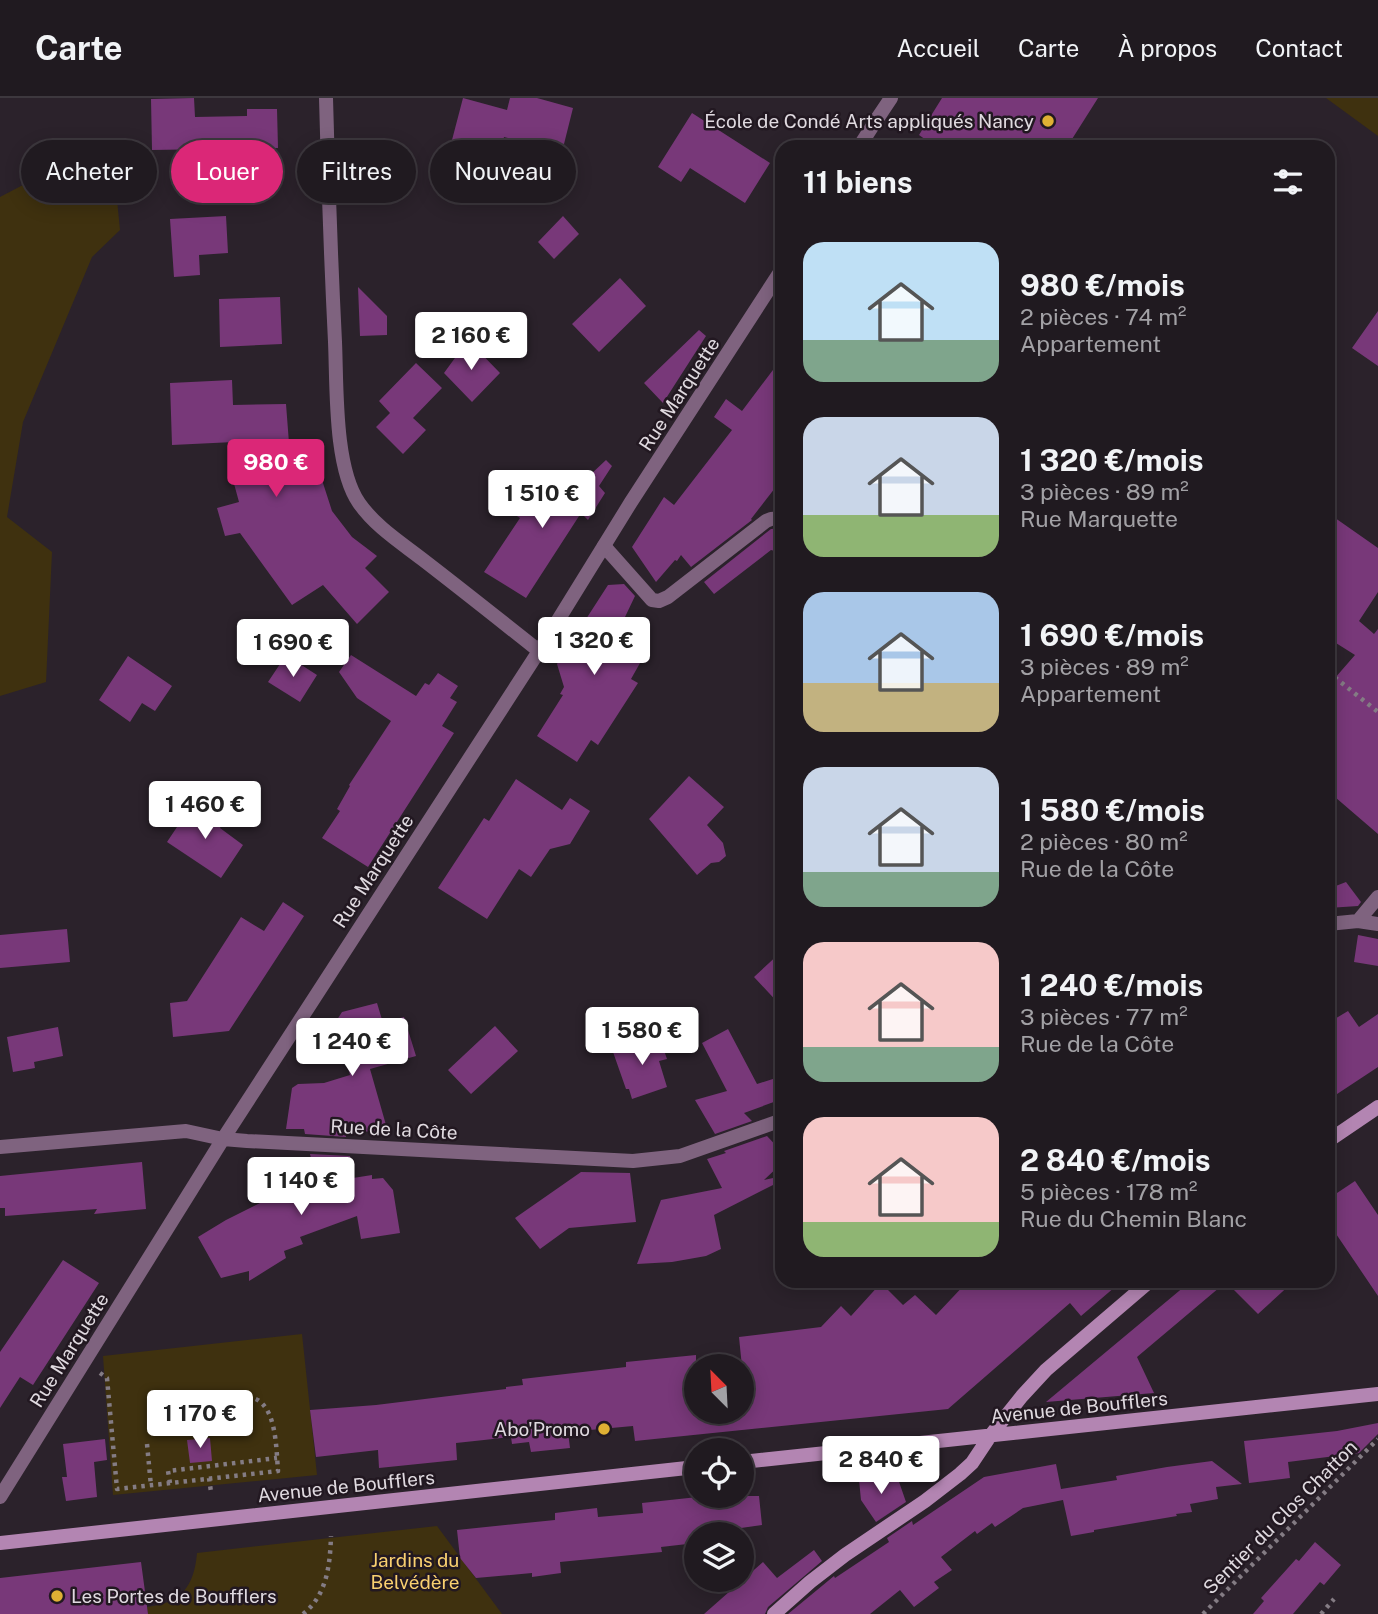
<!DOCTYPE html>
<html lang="fr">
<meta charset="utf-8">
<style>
:root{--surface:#201a20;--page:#282329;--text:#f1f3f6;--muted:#a2a1a5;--line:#3d383e;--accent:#db2777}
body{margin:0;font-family:"Public Sans",sans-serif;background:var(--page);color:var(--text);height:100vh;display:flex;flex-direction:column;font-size:26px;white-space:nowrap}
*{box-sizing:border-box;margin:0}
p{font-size:23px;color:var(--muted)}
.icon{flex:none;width:38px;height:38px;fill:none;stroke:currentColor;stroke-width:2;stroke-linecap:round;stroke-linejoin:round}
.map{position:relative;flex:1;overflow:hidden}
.sheet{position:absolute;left:775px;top:42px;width:560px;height:1148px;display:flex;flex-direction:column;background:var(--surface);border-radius:21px;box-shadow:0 4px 18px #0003,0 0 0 2px var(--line)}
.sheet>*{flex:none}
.hud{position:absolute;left:21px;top:42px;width:649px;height:63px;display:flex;gap:14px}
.needle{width:46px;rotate:336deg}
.fabs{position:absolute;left:684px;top:1256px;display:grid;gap:14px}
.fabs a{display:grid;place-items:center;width:70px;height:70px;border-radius:50%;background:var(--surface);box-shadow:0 4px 18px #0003,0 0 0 2px var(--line);font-size:35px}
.price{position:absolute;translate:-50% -60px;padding:0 16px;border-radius:7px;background:#fff;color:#222;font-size:23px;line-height:46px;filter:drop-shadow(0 2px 4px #0008)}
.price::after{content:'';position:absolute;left:50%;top:42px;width:21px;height:16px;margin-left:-10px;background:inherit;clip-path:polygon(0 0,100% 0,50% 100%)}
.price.active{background:var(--accent);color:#fff}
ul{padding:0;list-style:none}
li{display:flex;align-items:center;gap:21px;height:175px;padding:0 28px}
li span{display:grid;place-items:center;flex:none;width:196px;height:140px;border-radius:21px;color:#555}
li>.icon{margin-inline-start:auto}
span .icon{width:84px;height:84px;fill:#fffc;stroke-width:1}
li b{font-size:30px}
h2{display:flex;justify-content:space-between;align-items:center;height:84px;padding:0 28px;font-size:30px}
.pill{padding:0 24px;border-radius:32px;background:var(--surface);box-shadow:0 4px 18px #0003,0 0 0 2px var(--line);font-size:24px;line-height:63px}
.pill.active{background:var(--accent);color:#fff}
header{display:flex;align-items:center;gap:42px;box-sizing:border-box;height:98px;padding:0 35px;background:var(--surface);border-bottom:2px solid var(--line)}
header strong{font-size:33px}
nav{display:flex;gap:38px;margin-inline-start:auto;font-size:24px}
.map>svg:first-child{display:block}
</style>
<header>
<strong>Carte</strong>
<nav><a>Accueil</a><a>Carte</a><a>À propos</a><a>Contact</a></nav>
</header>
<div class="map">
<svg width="1378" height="1516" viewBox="0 0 1378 1516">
<rect width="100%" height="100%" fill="#2b222b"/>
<path fill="#3f310f" d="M 1326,0 L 1378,0 L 1378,38 Z
M 111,41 L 120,132 L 92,159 L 23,324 L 7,419 L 52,454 L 46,584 L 0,598 L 0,99 Z
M 302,1236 L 317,1377 L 113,1397 L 103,1258 Z
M 437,1428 L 502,1516 L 148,1516 L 147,1509 C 181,1505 194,1489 197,1455 Z"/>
<path fill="#783879" d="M 194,0 L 195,19 L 247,18 L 247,11 L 277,11 L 278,50 L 268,50 L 268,56 L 214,57 L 213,51 L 152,52 L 151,1 Z
M 463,0 L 507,12 L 510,0 L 537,0 L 573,10 L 562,54 L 504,39 L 500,55 L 452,42 Z
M 942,0 L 1098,0 L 1067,49 L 936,49 L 919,37 Z
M 692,15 L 770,65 L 745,105 L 690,70 L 681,84 L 658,69 Z
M 226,118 L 228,155 L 199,157 L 200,177 L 174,179 L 170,121 Z
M 563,118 L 579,136 L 554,161 L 538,144 Z
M 620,180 L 646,208 L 599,254 L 572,226 Z
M 358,189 L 387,218 L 387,237 L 360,238 Z
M 280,199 L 282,246 L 220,249 L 219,201 Z
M 1378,213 L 1378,268 L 1352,250 Z
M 699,232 L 706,238 L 663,305 L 644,285 Z
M 468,242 L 500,275 L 472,304 L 444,275 Z
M 782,260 L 782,381 L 751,421 L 752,422 L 691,469 L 681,457 L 677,463 L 675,462 L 656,484 L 632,449 L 664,399 L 674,407 L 732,332 L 714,319 L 726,301 L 742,313 Z
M 416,265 L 442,290 L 413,320 L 426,332 L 403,356 L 376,329 L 390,315 L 379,303 Z
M 232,282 L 233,307 L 286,306 L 291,371 L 302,368 L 307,386 L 322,382 L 332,413 L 352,439 L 377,458 L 365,470 L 389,494 L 357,526 L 323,487 L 292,507 L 240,435 L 225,438 L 217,410 L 239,404 L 230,371 L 234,344 L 172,347 L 170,285 Z
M 606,362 L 612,368 L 599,388 L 605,395 L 588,422 L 581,415 L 526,500 L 484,474 L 520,420 L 506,411 L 525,381 L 556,401 L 568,389 L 573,393 Z
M 1328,415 L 1378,450 L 1378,494 L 1359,523 L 1374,536 L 1378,531 L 1378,736 L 1328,693 L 1328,588 L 1355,557 L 1328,540 Z
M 782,430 L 782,455 L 771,452 L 714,496 L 704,484 L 771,431 Z
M 624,486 L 635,498 L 615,540 L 644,558 L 631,581 L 638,585 L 598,647 L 591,642 L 577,664 L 537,638 L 563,597 L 560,596 L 564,589 L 557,566 L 608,487 Z
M 286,557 L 317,577 L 300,604 L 268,584 Z
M 351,557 L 416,598 L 425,585 L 429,587 L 438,575 L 458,588 L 450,600 L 457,604 L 442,628 L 454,635 L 368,769 L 322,740 L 340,713 L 337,711 L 350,688 L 349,687 L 391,623 L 357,600 L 339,574 Z
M 128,558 L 172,588 L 155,613 L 142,605 L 130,624 L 99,602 Z
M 689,678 L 724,709 L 707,727 L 723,745 L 726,758 L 719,764 L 711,765 L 697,777 L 649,721 Z
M 516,681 L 562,712 L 570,700 L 590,713 L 570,746 L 550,751 L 531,779 L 519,771 L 487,821 L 438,790 L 484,720 L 489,723 Z
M 193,705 L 222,725 L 220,730 L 243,747 L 221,780 L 167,744 Z
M 1346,784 L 1361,804 L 1358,808 L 1328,810 L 1328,791 Z
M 283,804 L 304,818 L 229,933 L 173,939 L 170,905 L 187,903 L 241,819 L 264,833 Z
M 67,831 L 70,864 L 0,870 L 0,837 Z
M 1358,837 L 1378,841 L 1378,868 L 1354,864 Z
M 782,853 L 782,909 L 754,879 Z
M 377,905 L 383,925 L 404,919 L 416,958 L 370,971 L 388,1034 L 345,1033 L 346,1039 L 305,1036 L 304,1031 L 286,1031 L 292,990 L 298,986 L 324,985 L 350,977 L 335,925 L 342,914 Z
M 1348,913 L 1359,929 L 1378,916 L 1378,969 L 1328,1002 L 1328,930 L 1333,927 L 1333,922 Z
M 495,928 L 518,953 L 471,996 L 448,972 Z
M 58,929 L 63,958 L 34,964 L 35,970 L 13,974 L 7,939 Z
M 728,931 L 757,986 L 776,980 L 782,990 L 782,1001 L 744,1015 L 752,1023 L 715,1036 L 695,1002 L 727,993 L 702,945 Z
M 659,938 L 667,961 L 659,963 L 667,989 L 632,1001 L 629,991 L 626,991 L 613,954 Z
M 767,1038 L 782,1054 L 782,1065 L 764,1082 L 773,1080 L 775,1086 L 714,1117 L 721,1151 L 706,1158 L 672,1164 L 637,1166 L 661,1102 L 722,1090 L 707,1061 L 726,1055 L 724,1053 Z
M 310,1056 L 350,1058 L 353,1080 L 372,1077 L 372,1081 L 383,1080 L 393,1092 L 400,1135 L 361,1141 L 357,1118 L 300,1139 L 303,1146 L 284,1153 L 286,1160 L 249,1183 L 249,1173 L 221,1180 L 198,1139 L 226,1122 L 264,1103 L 261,1095 L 315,1075 Z
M 142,1064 L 146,1111 L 94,1116 L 97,1111 L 5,1118 L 5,1110 L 0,1110 L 0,1078 Z
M 581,1074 L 630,1075 L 636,1124 L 569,1130 L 540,1151 L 515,1120 Z
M 1355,1083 L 1378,1117 L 1378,1198 L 1328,1124 L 1328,1101 Z
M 63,1162 L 99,1185 L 33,1287 L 20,1279 L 0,1310 L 0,1254 Z
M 968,1183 L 1122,1183 L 1081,1218 L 1070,1205 L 948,1311 L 635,1343 L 633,1328 L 568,1334 L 570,1350 L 531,1354 L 529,1344 L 512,1346 L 511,1339 L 484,1342 L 456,1345 L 457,1362 L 379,1370 L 378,1352 L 316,1359 L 310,1312 L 376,1307 L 506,1291 L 506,1289 L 523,1287 L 522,1281 L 626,1269 L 626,1264 L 696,1257 L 696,1314 L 742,1314 L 742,1269 L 739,1239 L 821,1229 L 841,1208 L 851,1218 L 881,1185 L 903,1207 L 915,1197 L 936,1217 Z
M 1191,1183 L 1294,1183 L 1258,1216 L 1226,1184 L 1137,1259 L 1154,1295 L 1046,1304 Z
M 1378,1325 L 1378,1336 L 1359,1355 L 1288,1364 L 1290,1380 L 1249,1385 L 1244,1343 L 1337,1333 Z
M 210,1340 L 212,1363 L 190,1365 L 187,1342 Z
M 105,1341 L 107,1362 L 94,1364 L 97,1399 L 66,1403 L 62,1379 L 67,1379 L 63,1346 Z
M 1212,1363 L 1242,1386 L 1216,1389 L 1218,1401 L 1190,1406 L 1192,1414 L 1176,1416 L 1177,1418 L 1094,1432 L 1094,1434 L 1071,1438 L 1063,1402 L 1023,1410 L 995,1429 L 992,1425 L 977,1436 L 975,1433 L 941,1459 L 952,1472 L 934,1484 L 939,1490 L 914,1509 L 900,1492 L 870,1516 L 788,1516 L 834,1478 L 835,1480 L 889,1444 L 887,1440 L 912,1423 L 913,1427 L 984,1379 L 1056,1366 L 1061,1391 L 1117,1382 L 1116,1378 L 1167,1369 Z
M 897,1378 L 906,1404 L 876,1424 L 861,1402 L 859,1382 Z
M 707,1398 L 759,1398 L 762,1427 L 734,1431 L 740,1437 L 696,1437 L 696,1445 L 661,1449 L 662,1454 L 560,1464 L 561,1475 L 532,1479 L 532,1475 L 476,1480 L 460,1460 L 457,1432 L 555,1422 L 555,1415 L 597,1410 L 598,1419 L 643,1415 L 642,1405 Z
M 1315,1444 L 1341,1467 L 1324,1487 L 1320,1484 L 1293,1516 L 1253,1516 L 1264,1503 L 1261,1500 L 1296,1461 L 1299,1463 Z
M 814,1452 L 822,1463 L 768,1509 L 765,1516 L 704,1516 L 763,1464 L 777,1480 Z
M 141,1464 L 148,1516 L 0,1516 L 0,1480 Z"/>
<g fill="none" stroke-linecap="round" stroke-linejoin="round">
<path stroke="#847c84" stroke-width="4.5" stroke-dasharray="3.5 5" stroke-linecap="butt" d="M 1328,574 L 1378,614
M 100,1275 L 107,1280 L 117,1391 L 278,1373 C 276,1349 277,1297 244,1299
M 147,1346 L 151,1388
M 209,1380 L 211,1394
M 170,1385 L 168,1373 L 277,1360
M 303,1516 C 327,1497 330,1467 331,1438
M 1203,1516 L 1378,1341
M 1321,1516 L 1334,1501"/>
<path stroke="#7f637f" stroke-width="14" d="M 877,21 L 891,0
M 604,448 L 652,502 L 659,503 L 668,499 L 766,423 L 771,421 L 782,420"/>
<path stroke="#7f637f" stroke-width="14" d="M 326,0 C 328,81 331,163 335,244 C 337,288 334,369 359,405 C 375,428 400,444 422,461 C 461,491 500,522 539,553
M 859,49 L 877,21
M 1358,823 L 1378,799
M 1328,826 L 1358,823 L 1378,826
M 0,1049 L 186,1033 L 223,1041 L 247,1043 L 633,1063 L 680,1058 L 782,1022
M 0,1399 L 223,1041 L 539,553 L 631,404 L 782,171"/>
<path stroke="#b385b2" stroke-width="14" d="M 1328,1043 L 1378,1009
M 742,1364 L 1378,1296
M 0,1445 L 696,1369
M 774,1516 L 810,1484 L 845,1457 L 925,1403 L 960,1376 L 972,1365 L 990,1338 L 1022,1298 L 1046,1272 L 1150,1183"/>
</g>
<g fill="#dfb034" stroke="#221821" stroke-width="2.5">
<circle cx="1048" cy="23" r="7"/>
<circle cx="604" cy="1331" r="7"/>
<circle cx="57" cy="1498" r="7"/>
</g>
<g text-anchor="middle" stroke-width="5" stroke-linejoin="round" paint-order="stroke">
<g font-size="19" fill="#e0dae0" stroke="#221821" text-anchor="end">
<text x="1034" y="30">École de Condé Arts appliqués Nancy</text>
<text x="590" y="1338">Abo'Promo</text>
<text x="71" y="1505" text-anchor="start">Les Portes de Boufflers</text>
</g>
<g font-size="19" fill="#e0dae0" stroke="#221821">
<text transform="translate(679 296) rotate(-57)" y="7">Rue Marquette</text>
<text transform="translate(373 773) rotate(-57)" y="7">Rue Marquette</text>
<text transform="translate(394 1031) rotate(3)" y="7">Rue de la Côte</text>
<text transform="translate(69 1252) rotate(-58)" y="7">Rue Marquette</text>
<text transform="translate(1079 1309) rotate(-6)" y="7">Avenue de Boufflers</text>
<text transform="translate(346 1388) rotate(-6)" y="7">Avenue de Boufflers</text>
<text transform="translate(1280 1419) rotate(-45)" y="7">Sentier du Clos Chatton</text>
</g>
<g font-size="19" fill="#f9d070" stroke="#221821">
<text x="415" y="1469">Jardins du<tspan x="415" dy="22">Belvédère</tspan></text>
</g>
</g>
</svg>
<div class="fabs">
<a><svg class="needle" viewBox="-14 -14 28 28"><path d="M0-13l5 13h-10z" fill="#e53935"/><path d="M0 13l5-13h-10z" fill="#a2a1a5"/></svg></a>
<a><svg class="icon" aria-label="locate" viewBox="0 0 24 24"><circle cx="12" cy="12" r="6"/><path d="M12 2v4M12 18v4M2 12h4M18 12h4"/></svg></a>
<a><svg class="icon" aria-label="layers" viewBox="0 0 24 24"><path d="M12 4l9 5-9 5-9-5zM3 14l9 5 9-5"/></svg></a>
</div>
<b class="price" style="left:471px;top:274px">2 160 €</b>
<b class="price active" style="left:276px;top:401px">980 €</b>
<b class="price" style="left:542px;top:432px">1 510 €</b>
<b class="price" style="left:594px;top:579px">1 320 €</b>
<b class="price" style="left:293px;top:581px">1 690 €</b>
<b class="price" style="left:205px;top:743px">1 460 €</b>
<b class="price" style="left:642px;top:969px">1 580 €</b>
<b class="price" style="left:352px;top:980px">1 240 €</b>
<b class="price" style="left:301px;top:1119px">1 140 €</b>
<b class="price" style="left:200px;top:1352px">1 170 €</b>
<b class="price" style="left:881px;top:1398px">2 840 €</b>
<div class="hud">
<a class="pill">Acheter</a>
<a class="pill active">Louer</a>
<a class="pill">Filtres</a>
<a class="pill">Nouveau</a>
</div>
<section class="sheet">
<h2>11 biens<svg class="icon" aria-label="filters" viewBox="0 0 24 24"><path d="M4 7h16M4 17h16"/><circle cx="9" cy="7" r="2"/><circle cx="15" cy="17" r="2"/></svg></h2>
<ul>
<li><span style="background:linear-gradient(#bfe0f5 70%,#7fa58c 0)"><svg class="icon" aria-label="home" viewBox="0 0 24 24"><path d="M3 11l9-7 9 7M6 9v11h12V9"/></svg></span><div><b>980 €/mois</b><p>2 pièces · 74 m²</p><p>Appartement</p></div></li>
<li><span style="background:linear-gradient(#c9d6e8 70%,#8fb573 0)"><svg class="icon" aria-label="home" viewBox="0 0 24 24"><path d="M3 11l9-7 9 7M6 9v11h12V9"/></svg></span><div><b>1 320 €/mois</b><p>3 pièces · 89 m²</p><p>Rue Marquette</p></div></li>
<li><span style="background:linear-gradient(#a9c7e8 65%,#c2b280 0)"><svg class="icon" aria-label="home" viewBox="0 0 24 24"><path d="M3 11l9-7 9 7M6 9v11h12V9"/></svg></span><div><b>1 690 €/mois</b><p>3 pièces · 89 m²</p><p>Appartement</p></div></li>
<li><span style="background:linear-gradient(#c9d6e8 75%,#7fa58c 0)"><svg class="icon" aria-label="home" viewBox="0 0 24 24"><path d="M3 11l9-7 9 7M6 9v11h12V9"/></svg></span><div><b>1 580 €/mois</b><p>2 pièces · 80 m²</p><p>Rue de la Côte</p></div></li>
<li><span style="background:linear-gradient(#f6c9c9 75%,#7fa58c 0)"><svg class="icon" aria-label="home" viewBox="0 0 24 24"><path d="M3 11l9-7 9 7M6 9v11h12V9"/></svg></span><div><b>1 240 €/mois</b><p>3 pièces · 77 m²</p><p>Rue de la Côte</p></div></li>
<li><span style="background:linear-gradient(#f6c9c9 75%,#8fb573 0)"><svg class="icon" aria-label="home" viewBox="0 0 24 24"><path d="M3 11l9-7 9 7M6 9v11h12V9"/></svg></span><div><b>2 840 €/mois</b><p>5 pièces · 178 m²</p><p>Rue du Chemin Blanc</p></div></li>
</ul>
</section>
</div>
